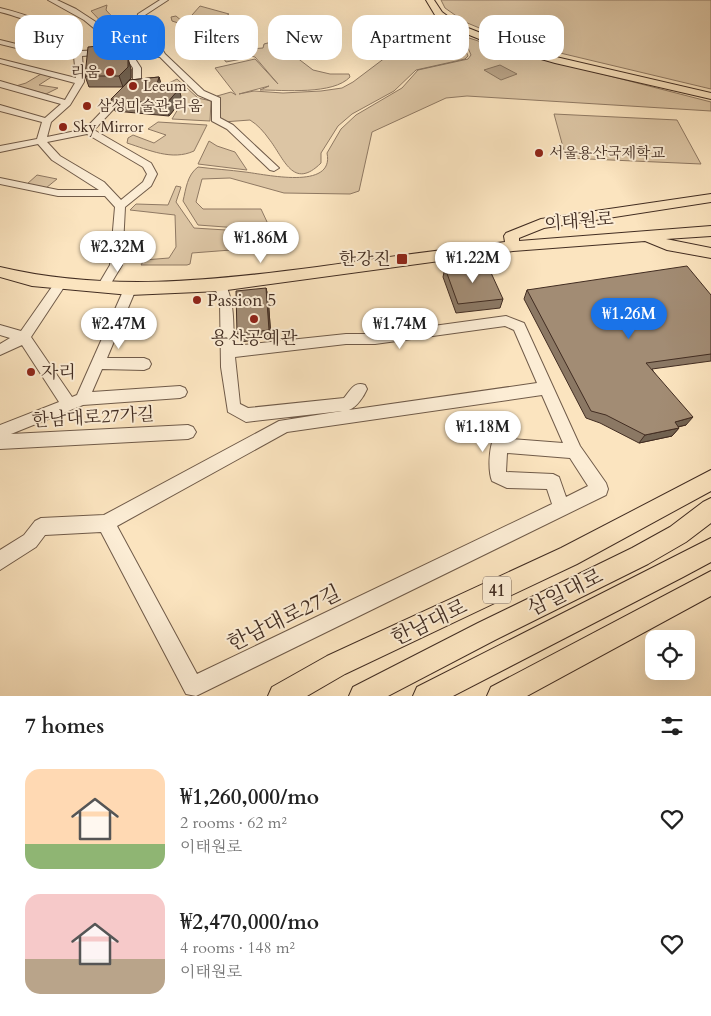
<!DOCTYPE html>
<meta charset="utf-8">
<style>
:root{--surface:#fff;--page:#f2f2f2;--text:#222;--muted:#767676;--accent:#1a73e8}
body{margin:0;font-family:Cardo,"Noto Serif KR",serif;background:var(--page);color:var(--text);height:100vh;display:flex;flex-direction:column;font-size:19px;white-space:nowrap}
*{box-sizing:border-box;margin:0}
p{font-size:16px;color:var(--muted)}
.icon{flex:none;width:28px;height:28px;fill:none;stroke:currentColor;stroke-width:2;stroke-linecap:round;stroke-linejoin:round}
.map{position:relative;height:696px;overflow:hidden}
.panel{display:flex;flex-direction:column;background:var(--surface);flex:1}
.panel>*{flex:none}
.guide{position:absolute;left:15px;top:15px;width:681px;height:45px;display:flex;gap:10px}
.buttons{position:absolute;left:645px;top:630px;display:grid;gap:10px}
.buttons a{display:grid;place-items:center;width:50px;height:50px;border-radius:10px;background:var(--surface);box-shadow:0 5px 20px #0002;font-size:25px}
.price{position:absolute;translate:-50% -42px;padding:0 11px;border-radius:18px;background:#fff;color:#222;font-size:16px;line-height:32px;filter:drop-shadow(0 1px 2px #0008)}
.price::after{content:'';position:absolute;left:50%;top:30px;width:15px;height:11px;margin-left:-8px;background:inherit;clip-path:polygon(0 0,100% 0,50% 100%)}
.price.active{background:var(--accent);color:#fff}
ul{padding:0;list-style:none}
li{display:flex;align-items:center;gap:15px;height:125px;padding:0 25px}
li span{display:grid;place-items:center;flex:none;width:140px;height:100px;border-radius:15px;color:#555}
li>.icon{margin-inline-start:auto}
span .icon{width:60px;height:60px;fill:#fffc;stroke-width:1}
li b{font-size:21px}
h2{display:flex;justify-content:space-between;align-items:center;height:60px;padding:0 25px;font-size:21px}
.pill{padding:0 18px;border-radius:15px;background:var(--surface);box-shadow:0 5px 20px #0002;font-size:18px;line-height:45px}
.pill.active{background:var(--accent);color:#fff}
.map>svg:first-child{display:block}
</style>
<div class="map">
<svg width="711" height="696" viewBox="0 0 711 696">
<rect width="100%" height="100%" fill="#fbe4bf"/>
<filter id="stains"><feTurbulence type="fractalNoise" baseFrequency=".004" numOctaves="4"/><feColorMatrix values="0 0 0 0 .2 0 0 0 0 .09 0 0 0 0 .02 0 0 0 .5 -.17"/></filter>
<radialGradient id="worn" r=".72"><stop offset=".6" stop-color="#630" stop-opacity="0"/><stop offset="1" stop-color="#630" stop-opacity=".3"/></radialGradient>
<path fill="#dcc5a4" stroke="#8f7963" d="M 441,0 L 711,0 L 711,89 L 556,52 L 501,37 L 465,22 L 445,8 Z
M 107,5 L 106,10 C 114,20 133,34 144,43 L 152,42 L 157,51 L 133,48 L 108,29 L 91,11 Z
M 200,6 L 229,14 L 220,20 L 210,22 L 213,24 L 200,30 L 172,21 L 171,17 L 176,16 L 183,22 L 197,19 L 192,15 Z
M 447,28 L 459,34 L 468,56 L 465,59 L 416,70 L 394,91 L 352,114 L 338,126 L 321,153 L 321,163 C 293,191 284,158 269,139 C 264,132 258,125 250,120 L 223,122 L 217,118 L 217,96 L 231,92 L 236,95 L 215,68 L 255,59 L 278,84 L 255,57 L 247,55 L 247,58 L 226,62 L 221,55 C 229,55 236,53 243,48 L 241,43 L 246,41 L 250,49 L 263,48 L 264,44 L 275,41 L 313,70 L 330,74 L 349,74 L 350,77 C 333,95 284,90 260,90 L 269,86 L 239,94 L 254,91 L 283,93 L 321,91 L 342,88 L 353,82 L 410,39 Z
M 463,36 L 521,55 L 567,65 L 711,102 L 711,111 L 467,96 L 446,98 L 372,132 L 359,191 L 350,194 L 284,193 L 230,178 L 202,179 L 196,202 L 203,209 L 261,209 L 268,224 L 266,230 L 198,225 L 183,201 C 186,189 187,175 198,167 C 214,169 230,170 245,172 C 264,174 335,191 327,153 L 341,129 L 356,115 L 402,88 L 418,70 L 468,59 L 471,55 Z
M 41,74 L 53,76 L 39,85 L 58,88 L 46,94 L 16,86 L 26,83 Z
M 177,79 L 198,98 L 211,101 L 210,121 L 172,119 L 184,99 L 180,99 L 163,87 L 132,91 L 167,84 Z
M 554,114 L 677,120 L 701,164 L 566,158 Z
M 158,122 L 207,125 L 194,151 C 172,161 149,150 127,143 L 128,138 L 133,135 L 154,143 L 166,135 L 148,129 Z
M 209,141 L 217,146 L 235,152 L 247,170 L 198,164 Z
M 37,175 L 57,179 L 46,188 L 27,184 Z
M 176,186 L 181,187 L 176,202 L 194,228 L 258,232 L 257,242 L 233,244 L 231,250 L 192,253 L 190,264 L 187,265 L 141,265 L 144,260 L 169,258 L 176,247 L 175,215 L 130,210 L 136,204 L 168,205 Z"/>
<path fill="#bca68a" stroke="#8b7660" d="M 500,65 L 517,74 L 501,80 L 484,70 Z"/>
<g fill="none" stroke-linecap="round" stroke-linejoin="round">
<g stroke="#705b49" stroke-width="2">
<path id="minor" d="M 48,0 L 57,0 L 76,9 L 102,26 L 128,49 L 156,52 L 137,20 L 138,14 L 160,0 L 168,0 L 145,15 L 145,20 L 165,54 L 204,91 L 220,98 L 220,118 L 233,125 L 279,168 L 274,171 L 270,170 L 227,129 L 212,121 L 212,101 L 198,95 L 160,57 L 132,54 L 141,68 L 141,80 L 94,130 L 151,163 L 157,174 L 151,186 L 125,207 L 122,265 L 107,290 L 99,290 L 97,287 L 110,265 L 115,207 L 105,196 L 58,196 L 0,184 L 0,178 L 58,190 L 99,190 L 52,160 L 38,144 L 0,152 L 0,146 L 37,139 L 42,122 L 0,111 L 0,105 L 45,118 L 61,104 L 0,87 L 0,81 L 65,100 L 75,83 L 0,63 L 0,59 L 76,78 L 74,56 L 53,57 L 0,44 L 0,40 L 53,53 L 72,52 C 52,30 28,19 0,12 L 0,8 C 33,16 57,26 81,51 L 119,49 L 84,20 ZM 123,53 L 133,68 L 133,79 L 85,129 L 47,137 L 51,122 L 70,105 L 84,82 L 82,56 ZM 87,134 L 143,167 L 147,174 L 143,182 L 121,200 L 104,182 L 60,156 L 47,142 Z
M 60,280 L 64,281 L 66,284 L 31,337 L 72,397 L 77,395 L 124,289 L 126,286 L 134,286 L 136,289 L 107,358 L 144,358 L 149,360 L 151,364 L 149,368 L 144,370 L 102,369 L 92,392 L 180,386 L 185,388 L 187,392 L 185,396 L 180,398 L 83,405 L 11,434 L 188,425 L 193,427 L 196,432 L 193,437 L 188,439 L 0,449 L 0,425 L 59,402 L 22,345 L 0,355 L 0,344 L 10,338 L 0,335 L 0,325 L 21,331 L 56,281 Z
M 220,281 L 224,282 C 235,301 233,324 234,346 L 346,334 L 375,334 L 506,316 L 524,323 L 580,446 L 606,483 L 608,489 L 606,495 L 200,694 L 196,696 L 186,694 L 101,532 L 45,535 L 36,547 L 0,570 L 0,550 L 24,535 L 35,521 L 41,518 L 104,515 L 279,421 L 342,411 L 246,422 L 228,412 L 221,367 L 220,302 L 214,285 L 216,282 ZM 505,326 L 514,330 L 537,383 L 349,410 C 357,407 364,396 367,389 L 365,385 C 354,381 350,391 344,398 L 248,408 L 240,404 L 235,357 L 346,344 L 375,344 ZM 542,395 L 563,443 L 499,438 L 493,440 C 489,450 488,471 492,481 L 507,488 L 547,489 L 552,504 L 197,674 L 117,526 L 287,432 ZM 507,453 L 570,458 L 588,486 L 566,497 L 559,477 L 553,474 L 506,472 Z"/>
</g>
<g stroke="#422d22" stroke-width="2">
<path id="major" d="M 426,0 L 434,0 L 442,12 L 458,24 L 506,43 L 556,57 L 711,93 L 711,99 L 555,63 L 499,47 L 452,28 L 435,15 Z
M 711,194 L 711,202 L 544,228 L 519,238 L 519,241 L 711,226 L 711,236 L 666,239 L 711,248 L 711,258 L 667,250 L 645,241 L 513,251 L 220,291 L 130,295 L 32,286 L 0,277 L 0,267 C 106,292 210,281 317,267 C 379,258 442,250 505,242 L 504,236 L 506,233 L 541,219 Z
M 711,470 L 711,491 L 577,564 L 345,674 L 307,696 L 268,696 L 272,687 L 327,656 L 561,548 Z
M 711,498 L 711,523 L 686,542 L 648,564 L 495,640 L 388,696 L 349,696 L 353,687 L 478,623 L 632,548 L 670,527 L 703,502 Z
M 711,538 L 711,562 L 683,577 L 453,696 L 413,696 L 417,687 Z
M 711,571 L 711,596 L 527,696 L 487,696 L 491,687 Z"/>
</g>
<use href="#minor" fill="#fcedd5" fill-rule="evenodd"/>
<use href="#major" fill="#fbe4bf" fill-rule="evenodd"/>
</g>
<path fill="#8b7864" stroke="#422d22" d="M 131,69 L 131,78 L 130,80 L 159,77 L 162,88 L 182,100 L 169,116 L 115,111 L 111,99 L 123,87 L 89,87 L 85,76 Z
M 445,268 L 503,299 L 500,308 L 456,313 L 443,277 Z
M 266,288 L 268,297 L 271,338 L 240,342 L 237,334 Z
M 527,290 L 711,295 L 711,361 L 652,369 L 686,425 L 678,427 L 679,428 L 672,436 L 639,443 L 600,423 L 586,418 L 524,299 Z"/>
<path fill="#716251" stroke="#422d22" d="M 128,58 L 131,69 L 131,78 L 123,87 L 119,76 Z
M 159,77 L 162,88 L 156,87 Z
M 179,89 L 182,100 L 169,116 L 166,104 Z
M 266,288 L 268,297 L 271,338 L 269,330 Z
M 693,417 L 686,425 L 668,429 L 675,422 Z
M 679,428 L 672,436 L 639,443 L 645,435 Z"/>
<path fill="#a28c74" stroke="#422d22" d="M 119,44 L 128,58 L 128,67 L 119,76 L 85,76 L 88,47 Z
M 159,77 L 156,87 L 179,89 L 166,104 L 111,99 L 130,80 Z
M 487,264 L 503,299 L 458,304 L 445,268 Z
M 687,266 L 711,295 L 711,354 L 646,363 L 693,417 L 675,422 L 679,428 L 645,435 L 606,415 L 591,411 L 527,290 Z
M 266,288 L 269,330 L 237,334 L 236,291 Z"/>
<g fill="#8f2418" stroke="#fcedd5" stroke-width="2">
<circle cx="110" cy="72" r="5"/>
<circle cx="133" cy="86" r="5"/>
<circle cx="87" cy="106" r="5"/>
<circle cx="63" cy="127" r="5"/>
<circle cx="539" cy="153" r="5"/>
<rect x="396" y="253" width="12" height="12" rx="2.5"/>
<circle cx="197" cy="300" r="5"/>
<circle cx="254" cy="319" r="5"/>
<circle cx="31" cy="372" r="5"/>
</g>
<g text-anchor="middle" stroke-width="4" stroke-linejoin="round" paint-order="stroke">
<g font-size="15" fill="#422d22" stroke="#fcedd5" text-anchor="start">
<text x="100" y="77" text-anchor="end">리움</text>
<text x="143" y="91">Leeum</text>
<text x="97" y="111">삼성미술관 리움</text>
<text x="73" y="132">Sky Mirror</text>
<text x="549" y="158">서울용산국제학교</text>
</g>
<rect fill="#fcedd5" stroke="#7a6758" stroke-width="1" x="483" y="576.5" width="28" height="27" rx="4"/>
<g font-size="16" font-weight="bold" fill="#422d22">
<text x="497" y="596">41</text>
</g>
<g font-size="18" fill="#422d22" stroke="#fcedd5">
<text transform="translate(579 221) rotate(-4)" y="6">이태원로</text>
<text transform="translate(93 417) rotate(-3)" y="6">한남대로27가길</text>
</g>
<g font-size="18" fill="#422d22" stroke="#fcedd5" text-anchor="start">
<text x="391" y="265" text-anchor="end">한강진</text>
<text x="207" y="306">Passion 5</text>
<text x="254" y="344" text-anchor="middle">용산공예관</text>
<text x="41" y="378">자리</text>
</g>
<g font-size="21" fill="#422d22" stroke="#fcedd5">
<text transform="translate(565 592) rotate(-26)" y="7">삼일대로</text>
<text transform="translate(284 618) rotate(-26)" y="7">한남대로27길</text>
<text transform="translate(429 622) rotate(-25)" y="7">한남대로</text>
</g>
</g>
<rect width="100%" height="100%" filter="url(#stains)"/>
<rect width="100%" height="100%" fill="url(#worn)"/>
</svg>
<div class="buttons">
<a><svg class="icon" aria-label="locate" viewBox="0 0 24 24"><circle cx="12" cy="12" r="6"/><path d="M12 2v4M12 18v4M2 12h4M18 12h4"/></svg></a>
</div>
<b class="price" style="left:261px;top:264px">₩1.86M</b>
<b class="price" style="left:118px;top:273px">₩2.32M</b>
<b class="price" style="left:473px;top:284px">₩1.22M</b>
<b class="price active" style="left:629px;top:340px">₩1.26M</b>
<b class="price" style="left:119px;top:350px">₩2.47M</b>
<b class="price" style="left:400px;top:350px">₩1.74M</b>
<b class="price" style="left:483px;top:453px">₩1.18M</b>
<div class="guide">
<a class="pill">Buy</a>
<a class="pill active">Rent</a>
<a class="pill">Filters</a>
<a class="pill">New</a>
<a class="pill">Apartment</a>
<a class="pill">House</a>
</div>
</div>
<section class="panel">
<h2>7 homes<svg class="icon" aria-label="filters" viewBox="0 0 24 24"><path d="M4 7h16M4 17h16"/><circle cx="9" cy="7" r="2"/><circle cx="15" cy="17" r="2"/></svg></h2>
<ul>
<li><span style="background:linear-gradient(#ffd9b3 75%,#8fb573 0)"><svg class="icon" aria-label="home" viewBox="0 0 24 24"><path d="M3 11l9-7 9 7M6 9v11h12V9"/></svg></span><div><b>₩1,260,000/mo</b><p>2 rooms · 62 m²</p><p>이태원로</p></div><svg class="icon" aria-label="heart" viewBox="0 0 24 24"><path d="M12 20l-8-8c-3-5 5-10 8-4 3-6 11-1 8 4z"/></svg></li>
<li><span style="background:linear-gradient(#f6c9c9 65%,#b9a48a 0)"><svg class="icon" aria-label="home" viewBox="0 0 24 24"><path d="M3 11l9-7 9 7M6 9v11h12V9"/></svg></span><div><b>₩2,470,000/mo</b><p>4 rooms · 148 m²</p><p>이태원로</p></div><svg class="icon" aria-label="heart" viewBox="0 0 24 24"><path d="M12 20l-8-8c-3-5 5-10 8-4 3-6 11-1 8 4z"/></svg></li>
</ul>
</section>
